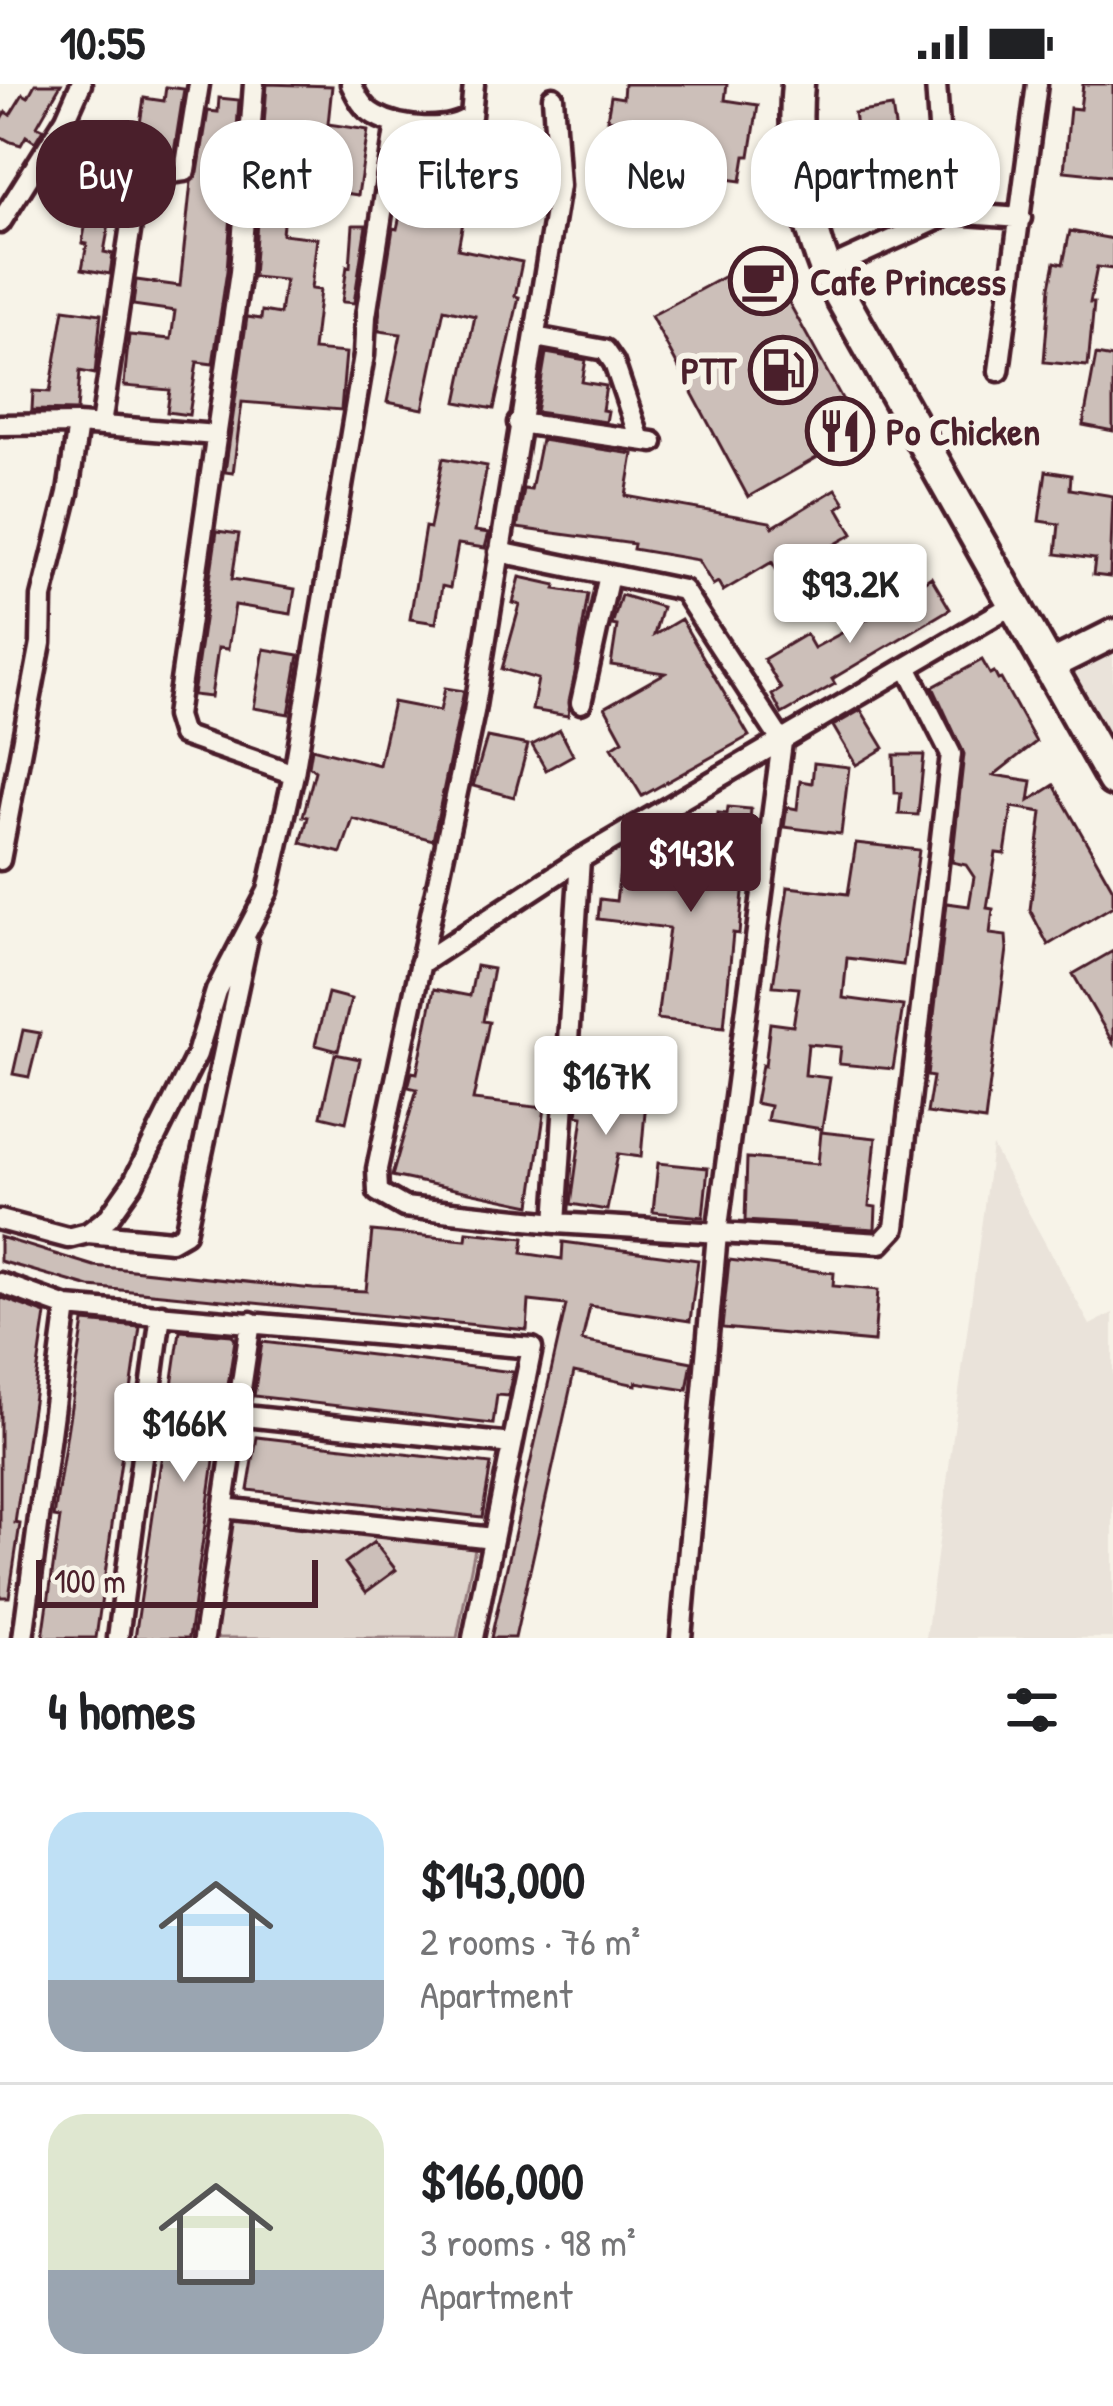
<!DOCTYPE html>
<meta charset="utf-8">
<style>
:root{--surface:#fff;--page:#f6f6f6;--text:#202124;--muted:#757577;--line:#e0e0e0;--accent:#4a1f2b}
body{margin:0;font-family:"Patrick Hand",sans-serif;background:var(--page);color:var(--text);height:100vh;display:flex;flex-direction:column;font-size:45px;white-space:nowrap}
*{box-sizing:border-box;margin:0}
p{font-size:39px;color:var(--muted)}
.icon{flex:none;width:66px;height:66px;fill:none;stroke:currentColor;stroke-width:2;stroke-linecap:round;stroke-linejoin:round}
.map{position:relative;height:1554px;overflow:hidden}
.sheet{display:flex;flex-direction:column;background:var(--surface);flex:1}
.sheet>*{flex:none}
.hud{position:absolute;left:36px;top:36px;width:1041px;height:108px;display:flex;gap:24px}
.scale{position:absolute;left:36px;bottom:30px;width:282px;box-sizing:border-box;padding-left:12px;border:6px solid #4a1f2b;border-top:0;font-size:33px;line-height:42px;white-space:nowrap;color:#4a1f2b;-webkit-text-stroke:9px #f7f3e8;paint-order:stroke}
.price{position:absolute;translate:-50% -102px;padding:0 27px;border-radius:12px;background:#fff;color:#222;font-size:39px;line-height:78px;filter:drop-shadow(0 3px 6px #0008)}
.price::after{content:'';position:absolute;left:50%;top:72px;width:36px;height:27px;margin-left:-18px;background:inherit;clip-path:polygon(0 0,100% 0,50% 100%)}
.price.on{background:var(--accent);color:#fff}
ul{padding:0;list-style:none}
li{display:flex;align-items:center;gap:36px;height:300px;padding:0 48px}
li+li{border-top:3px solid var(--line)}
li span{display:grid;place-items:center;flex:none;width:336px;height:240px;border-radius:36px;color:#555}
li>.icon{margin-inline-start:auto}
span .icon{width:144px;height:144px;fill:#fffc;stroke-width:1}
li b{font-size:51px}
h2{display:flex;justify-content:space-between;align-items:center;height:144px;padding:0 48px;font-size:51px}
.pill{padding:0 42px;border-radius:48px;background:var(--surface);box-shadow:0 3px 9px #0004;font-size:42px;line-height:108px}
.pill.on{background:var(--accent);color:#fff}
.status{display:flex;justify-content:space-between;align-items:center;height:84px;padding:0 60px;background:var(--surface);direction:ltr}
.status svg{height:33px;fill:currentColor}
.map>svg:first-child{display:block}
</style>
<div class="status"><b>10:55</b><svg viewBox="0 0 49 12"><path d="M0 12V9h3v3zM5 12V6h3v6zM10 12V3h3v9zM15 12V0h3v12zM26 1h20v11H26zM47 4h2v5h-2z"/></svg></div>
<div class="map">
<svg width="1113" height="1554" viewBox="0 0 1113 1554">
<rect width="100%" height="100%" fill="#f7f3e8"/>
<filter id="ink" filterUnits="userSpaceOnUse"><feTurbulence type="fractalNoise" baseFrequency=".00833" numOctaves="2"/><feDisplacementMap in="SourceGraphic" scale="24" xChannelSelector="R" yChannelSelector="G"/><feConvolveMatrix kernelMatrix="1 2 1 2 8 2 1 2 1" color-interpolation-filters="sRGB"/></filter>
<g filter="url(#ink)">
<path fill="#eae3da" d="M 1113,565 L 1113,657 L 1073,588 Z
M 992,1062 L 1090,1241 L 1113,1229 L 1113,1554 L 926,1554 Z"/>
<path fill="#ded4cc" stroke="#947a7c" stroke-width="3" d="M 231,1433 L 475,1464 L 457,1554 L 211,1554 Z"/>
<path fill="#ccbfb9" stroke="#4a1f2b" stroke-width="3" d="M 35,0 L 61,0 L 37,42 L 43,45 L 35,58 L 26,52 L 21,61 L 11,58 L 0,52 L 0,38 L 6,28 L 10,31 L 23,10 L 28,13 Z
M 267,0 L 332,2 L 328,40 L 368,46 L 358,111 L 324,106 L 322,121 L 290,116 L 285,119 L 282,150 L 317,154 L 311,205 L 320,206 L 313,266 L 346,269 L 341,326 L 242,318 L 233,389 L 225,388 L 247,233 L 261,235 L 262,227 L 280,230 L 285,196 L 253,193 Z
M 624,0 L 727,0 L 725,16 L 758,21 L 750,72 L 745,72 L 741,97 L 698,91 L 700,83 L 679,80 L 684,47 L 607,35 L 611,12 L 623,14 Z
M 1083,0 L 1113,0 L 1113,92 L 1064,87 L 1070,24 L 1080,25 Z
M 166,3 L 184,5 L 173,75 L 125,75 L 129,45 L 139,46 L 144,14 L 164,17 Z
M 219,14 L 239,16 L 227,187 L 213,280 L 197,278 L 189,331 L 167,328 L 170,306 L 124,302 L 125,289 L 129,251 L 171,255 L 175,227 L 133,221 L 136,196 L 180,202 L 191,98 L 198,89 L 208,27 L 218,28 Z
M 892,23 L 906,114 L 867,120 L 854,29 Z
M 454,54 L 472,57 L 471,67 L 476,68 L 458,165 L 522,178 L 515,212 L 519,213 L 494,325 L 457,318 L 475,232 L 444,225 L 423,325 L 387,318 L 401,250 L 379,247 L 379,233 L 393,144 L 397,145 L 413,72 L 405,71 L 407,55 Z
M 85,87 L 118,91 L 104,168 L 113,170 L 110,190 L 82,185 L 87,160 L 82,159 L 89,123 L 79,122 Z
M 353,141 L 366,141 L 354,219 L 342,218 L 347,182 L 350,183 Z
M 1070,147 L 1113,155 L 1113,185 L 1097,183 L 1090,219 L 1094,219 L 1088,282 L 1044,278 L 1050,203 L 1055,178 L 1063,180 Z
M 767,179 L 845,320 L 833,326 L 851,354 L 748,413 L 651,232 L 738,185 L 742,192 Z
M 64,225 L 101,230 L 95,290 L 80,287 L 77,327 L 32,326 L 33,307 L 50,308 Z
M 546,269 L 586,276 L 582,298 L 606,302 L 602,326 L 608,327 L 606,338 L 536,328 Z
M 1096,271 L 1113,274 L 1113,347 L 1083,341 Z
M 541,356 L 633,370 L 626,412 L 770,438 L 773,443 L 836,405 L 845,419 L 838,424 L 853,450 L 830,463 L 855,506 L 804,535 L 772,478 L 723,507 L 718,498 L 713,501 L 698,476 L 633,465 L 634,460 L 517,444 L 524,405 L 531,406 Z
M 443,374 L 487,382 L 475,447 L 489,449 L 485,464 L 458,460 L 450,504 L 442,502 L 436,539 L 410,535 L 425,443 L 430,444 Z
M 1046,387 L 1071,391 L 1070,405 L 1113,412 L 1110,493 L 1093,491 L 1095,475 L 1056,470 L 1059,440 L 1039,437 Z
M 217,447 L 239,450 L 232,495 L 295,505 L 291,530 L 235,521 L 228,565 L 218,564 L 211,613 L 193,611 Z
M 520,493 L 556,501 L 555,505 L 588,510 L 568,632 L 532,626 L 538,595 L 502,585 L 520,521 L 513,519 Z
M 931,493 L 950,525 L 832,595 L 835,600 L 782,630 L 772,611 L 781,605 L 764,575 L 806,550 L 814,564 L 871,533 Z
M 621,511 L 662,523 L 654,551 L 681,535 L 749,652 L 642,712 L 612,663 L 623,656 L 605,623 L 665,589 L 611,581 L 617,542 L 612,541 Z
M 264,565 L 299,571 L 289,630 L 254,624 Z
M 982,576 L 990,590 L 994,588 L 998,596 L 1001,595 L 1036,658 L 994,691 L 1032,697 L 1029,717 L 1054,701 L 1113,805 L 1113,822 L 1048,861 L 1030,826 L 1042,728 L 1012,723 L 1005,770 L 996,769 L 987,824 L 993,825 L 990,850 L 1006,852 L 1007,865 L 985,1037 L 927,1029 L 933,993 L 927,992 L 947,819 L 969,822 L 974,793 L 966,781 L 952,778 L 964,670 L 933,603 Z
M 445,604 L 464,607 L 433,756 L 353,735 L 341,769 L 301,759 L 308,733 L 303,732 L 315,687 L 309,682 L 312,664 L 379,681 L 393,618 L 440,627 Z
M 861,626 L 884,664 L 856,681 L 833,642 Z
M 560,646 L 573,671 L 546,686 L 532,661 Z
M 487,653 L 528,661 L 514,713 L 473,702 Z
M 894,671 L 924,671 L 918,731 L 899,730 L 901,709 L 895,709 Z
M 814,679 L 849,683 L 841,750 L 784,743 L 787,723 L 797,725 L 800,697 L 812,699 Z
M 728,723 L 751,725 L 739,850 L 733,849 L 724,943 L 657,935 L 669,844 L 598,835 L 600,815 L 616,817 L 620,788 L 636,790 L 638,778 L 649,779 L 650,769 L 676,772 L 680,746 L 715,750 L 718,729 L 727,730 Z
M 856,759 L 919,766 L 903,881 L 847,874 L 843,914 L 903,922 L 893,985 L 839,980 L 841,963 L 808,960 L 805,991 L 830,994 L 822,1045 L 767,1036 L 770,1022 L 755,1019 L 762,981 L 765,982 L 770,939 L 793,942 L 799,904 L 773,902 L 788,803 L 848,810 Z
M 1113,867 L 1113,959 L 1073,890 Z
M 476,882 L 493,885 L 483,937 L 489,938 L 473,1016 L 545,1024 L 531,1121 L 392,1092 L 417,1005 L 408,1003 L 412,988 L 417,989 L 434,905 L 470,912 Z
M 328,909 L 351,915 L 338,967 L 315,961 Z
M 23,946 L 40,949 L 29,993 L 13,990 Z
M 335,970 L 360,975 L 346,1038 L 321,1032 Z
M 581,996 L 647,1005 L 641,1073 L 618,1070 L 607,1126 L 571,1120 L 583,1032 L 577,1031 Z
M 821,1048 L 876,1054 L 869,1122 L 876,1123 L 875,1145 L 745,1137 L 747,1074 L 818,1080 Z
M 658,1079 L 708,1084 L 703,1133 L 653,1128 Z
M 372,1147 L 466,1156 L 467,1148 L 524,1154 L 522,1169 L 562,1175 L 563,1158 L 698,1176 L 690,1237 L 590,1222 L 582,1257 L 692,1278 L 687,1306 L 636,1298 L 636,1301 L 574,1288 L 515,1554 L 491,1554 L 566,1221 L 529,1217 L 527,1246 L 90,1203 L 0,1177 L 0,1153 L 94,1182 L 313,1205 L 366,1207 Z
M 729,1176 L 834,1189 L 833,1202 L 878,1206 L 874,1258 L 722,1244 Z
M 0,1213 L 46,1230 L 15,1439 L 20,1440 L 9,1513 L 0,1513 Z
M 84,1238 L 140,1243 L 96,1554 L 43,1554 L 60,1434 L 54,1433 Z
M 180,1247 L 232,1251 L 235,1256 L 227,1308 L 223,1313 L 189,1554 L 135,1554 Z
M 262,1258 L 431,1278 L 513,1288 L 508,1312 L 497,1311 L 493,1340 L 457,1336 L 254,1312 Z
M 257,1353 L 491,1380 L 482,1433 L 248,1406 Z
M 374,1458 L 396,1486 L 366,1508 L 345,1479 Z"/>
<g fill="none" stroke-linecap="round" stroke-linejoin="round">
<g stroke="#4a1f2b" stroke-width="27">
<path id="minor" d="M 254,0 L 240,188 L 176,632 L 182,651 L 294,690 L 364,271 L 366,232 L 396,39
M 351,0 C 357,12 362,24 375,31 C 399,45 449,49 471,32 L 474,0
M 936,0 L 941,72 L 952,129
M 553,13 L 559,102 L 474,628 L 377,1085 L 378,1108 L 404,1123 L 556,1139 L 881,1159 L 895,1144 L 951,670 L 907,583
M 0,139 L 66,34 L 81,0
M 826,186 L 952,129 L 1021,134
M 535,253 L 605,266 L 614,279 L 640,356
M 999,287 L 1037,0
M 518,339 L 653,358
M 0,341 L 78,340 L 216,351
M 101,341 L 137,101 L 149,92 L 185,87 L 199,0
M 499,468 L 683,506 L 782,658 L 717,1150 L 681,1554
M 581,619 L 609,491
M 0,776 L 41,559 L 42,513 L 68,409 L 78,340
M 420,880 L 580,775 L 1014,520
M 0,1136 L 68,1154 L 88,1149 L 109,1133 L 133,1099 L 197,970 L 216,907 L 268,807 L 294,690
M 556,1139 L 580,775
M 88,1149 L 171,1157 L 185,1149 L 247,859
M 0,1199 L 67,1223 L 532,1264 L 473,1554
M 235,1331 L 512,1360
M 223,1424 L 493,1454
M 23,1554 L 67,1223
M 118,1554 L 161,1230
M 204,1554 L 251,1238"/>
</g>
<g stroke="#4a1f2b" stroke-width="36">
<path id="secondary" d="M 1051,581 L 1113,550"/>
</g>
<g stroke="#4a1f2b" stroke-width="39">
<path id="primary" d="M 798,0 C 792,61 804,129 826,186 L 1113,696"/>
</g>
<use href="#minor" stroke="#f7f3e8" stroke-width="18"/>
<use href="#secondary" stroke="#f7f3e8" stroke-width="27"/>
<use href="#primary" stroke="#f7f3e8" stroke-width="30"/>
</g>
</g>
<defs>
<g id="cafe-ring" transform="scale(3.45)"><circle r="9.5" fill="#f7f3e8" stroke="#4a1f2b" stroke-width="1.5"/><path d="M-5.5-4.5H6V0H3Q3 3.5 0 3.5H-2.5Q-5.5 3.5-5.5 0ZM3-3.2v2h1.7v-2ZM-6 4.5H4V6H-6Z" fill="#4a1f2b"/></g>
<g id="fuel-ring" transform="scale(3.45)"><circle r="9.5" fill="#f7f3e8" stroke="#4a1f2b" stroke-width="1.5"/><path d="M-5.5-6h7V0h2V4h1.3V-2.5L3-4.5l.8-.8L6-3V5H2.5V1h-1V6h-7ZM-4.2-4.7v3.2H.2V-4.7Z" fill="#4a1f2b"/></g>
<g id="restaurant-ring" transform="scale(3.45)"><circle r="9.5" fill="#f7f3e8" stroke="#4a1f2b" stroke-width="1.5"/><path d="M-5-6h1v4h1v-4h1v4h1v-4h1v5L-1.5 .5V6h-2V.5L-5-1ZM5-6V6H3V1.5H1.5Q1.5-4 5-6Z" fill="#4a1f2b"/></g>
</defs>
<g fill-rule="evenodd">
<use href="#cafe-ring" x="763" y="197"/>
<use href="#fuel-ring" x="783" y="286"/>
<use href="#restaurant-ring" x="840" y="347"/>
</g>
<g text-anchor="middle" stroke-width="12" stroke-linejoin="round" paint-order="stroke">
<g font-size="39" font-weight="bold" fill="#4a1f2b" stroke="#f7f3e8" text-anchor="start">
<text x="810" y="211">Cafe Princess</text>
<text x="736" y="300" text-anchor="end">PTT</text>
<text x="886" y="361">Po Chicken</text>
</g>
</g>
</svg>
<div class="scale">100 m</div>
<b class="price" style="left:850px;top:562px">$93.2K</b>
<b class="price on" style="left:691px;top:831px">$143K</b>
<b class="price" style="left:606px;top:1054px">$167K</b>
<b class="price" style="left:184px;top:1401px">$166K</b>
<div class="hud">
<a class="pill on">Buy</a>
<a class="pill">Rent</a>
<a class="pill">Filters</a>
<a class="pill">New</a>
<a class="pill">Apartment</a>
</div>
</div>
<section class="sheet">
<h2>4 homes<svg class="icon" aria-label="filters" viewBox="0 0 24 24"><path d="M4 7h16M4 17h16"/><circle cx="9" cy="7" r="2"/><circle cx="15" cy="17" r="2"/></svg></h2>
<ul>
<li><span style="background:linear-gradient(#bfe0f5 70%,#9aa5b1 0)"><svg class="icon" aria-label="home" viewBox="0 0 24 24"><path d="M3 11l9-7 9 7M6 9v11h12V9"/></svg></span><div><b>$143,000</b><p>2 rooms · 76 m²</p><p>Apartment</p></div></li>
<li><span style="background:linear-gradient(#dfe7d0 65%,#9aa5b1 0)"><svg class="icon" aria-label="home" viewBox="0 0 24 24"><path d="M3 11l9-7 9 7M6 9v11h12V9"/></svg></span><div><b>$166,000</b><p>3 rooms · 98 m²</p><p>Apartment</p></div></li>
</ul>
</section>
